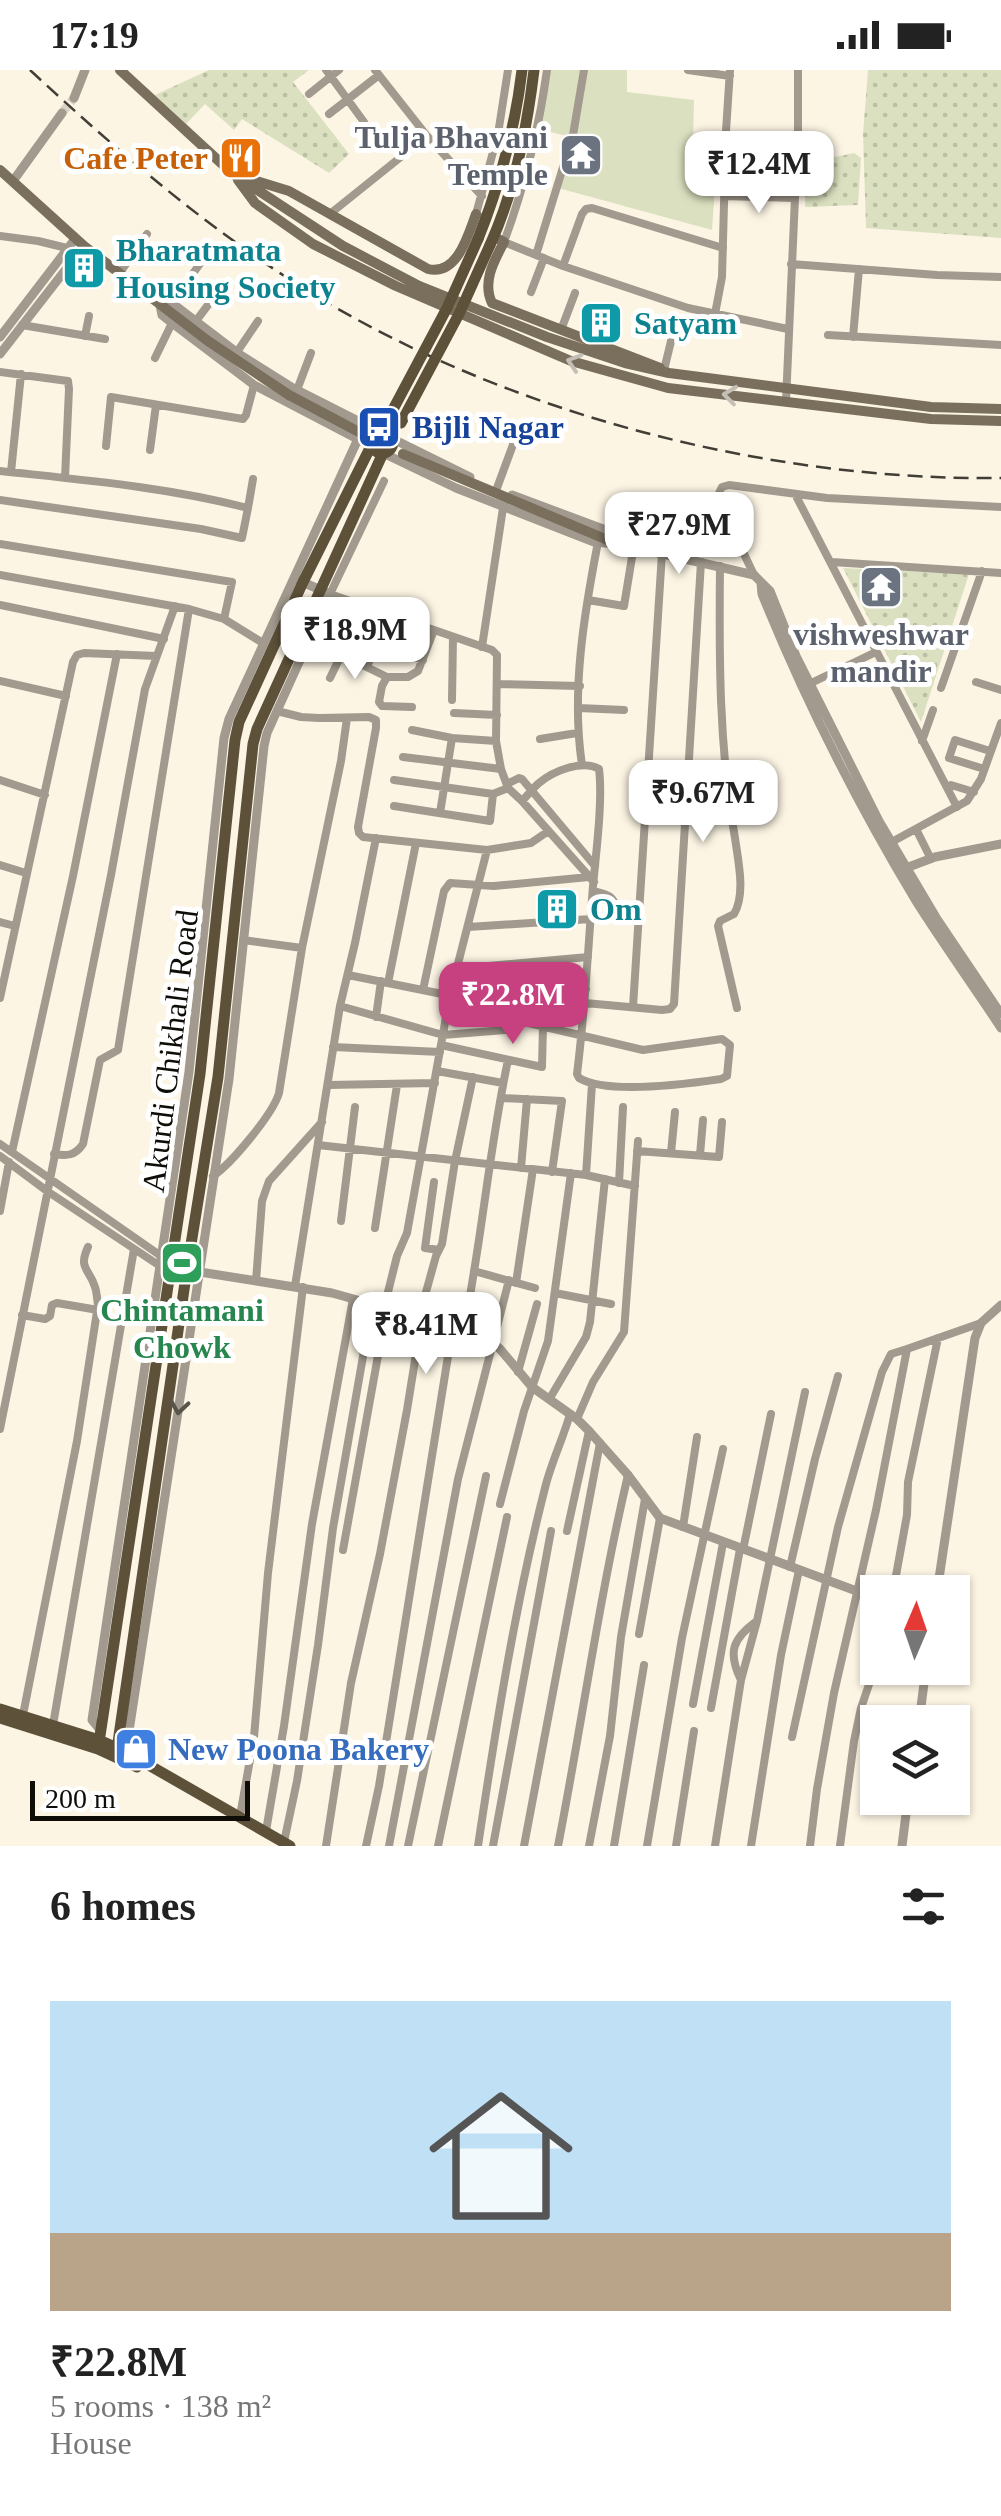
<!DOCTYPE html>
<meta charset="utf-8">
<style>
:root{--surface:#fff;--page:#f6f6f6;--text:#222;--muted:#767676;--line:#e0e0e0;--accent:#c7407f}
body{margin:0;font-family:Georgia,serif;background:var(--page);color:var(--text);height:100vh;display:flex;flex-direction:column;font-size:38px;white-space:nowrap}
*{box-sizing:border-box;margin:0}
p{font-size:32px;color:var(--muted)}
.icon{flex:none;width:55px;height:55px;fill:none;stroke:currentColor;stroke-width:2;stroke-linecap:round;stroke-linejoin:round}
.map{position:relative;height:1776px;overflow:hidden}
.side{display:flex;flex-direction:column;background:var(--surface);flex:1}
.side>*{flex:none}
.needle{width:65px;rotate:2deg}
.controls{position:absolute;left:860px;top:1505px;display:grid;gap:20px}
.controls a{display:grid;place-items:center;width:110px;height:110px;border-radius:0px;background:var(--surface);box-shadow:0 2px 8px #0004;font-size:50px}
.scale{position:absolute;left:30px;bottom:25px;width:220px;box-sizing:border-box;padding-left:10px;border:5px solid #0f0d07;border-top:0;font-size:28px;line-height:35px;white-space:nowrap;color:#0f0d07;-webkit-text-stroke:8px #fff;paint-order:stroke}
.price{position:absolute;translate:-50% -85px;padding:0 22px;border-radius:20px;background:#fff;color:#222;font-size:32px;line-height:65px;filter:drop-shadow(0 2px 5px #0008)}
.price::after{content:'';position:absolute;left:50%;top:60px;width:30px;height:22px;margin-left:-15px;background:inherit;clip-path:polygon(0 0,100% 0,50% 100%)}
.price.active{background:var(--accent);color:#fff}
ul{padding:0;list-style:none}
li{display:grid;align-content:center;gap:20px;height:530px;padding:0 50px}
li+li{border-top:2px solid var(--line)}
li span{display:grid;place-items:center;height:310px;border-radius:0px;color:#555}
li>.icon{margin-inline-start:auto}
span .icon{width:180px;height:180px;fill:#fffc;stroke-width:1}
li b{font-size:42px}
h2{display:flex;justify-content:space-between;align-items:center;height:120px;padding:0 50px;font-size:42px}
.status{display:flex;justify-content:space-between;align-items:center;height:70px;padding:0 50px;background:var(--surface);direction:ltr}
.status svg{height:28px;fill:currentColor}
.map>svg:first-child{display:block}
</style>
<div class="status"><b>17:19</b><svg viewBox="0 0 49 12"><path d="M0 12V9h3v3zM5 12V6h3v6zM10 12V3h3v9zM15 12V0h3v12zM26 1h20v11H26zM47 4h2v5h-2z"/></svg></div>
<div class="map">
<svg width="1001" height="1776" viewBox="0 0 1001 1776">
<defs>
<pattern id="park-dots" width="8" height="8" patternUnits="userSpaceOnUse" patternTransform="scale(2.5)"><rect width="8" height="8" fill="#dbe1c0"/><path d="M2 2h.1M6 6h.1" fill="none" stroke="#bbc0a4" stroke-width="1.8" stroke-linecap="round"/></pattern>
</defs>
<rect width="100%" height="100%" fill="#fcf5e4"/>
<path fill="url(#park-dots)" d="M 209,0 L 309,0 L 293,12 L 349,84 L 329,103 L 242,49 L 234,60 L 205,34 L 186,54 L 155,25 Z
M 868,0 L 1001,0 L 1001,168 L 866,158 L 863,64 Z
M 807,73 L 831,74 L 831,88 L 854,83 L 861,88 L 858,135 L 805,137 Z
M 843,498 L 969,504 L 921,652 Z"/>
<path fill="#dbe1c0" d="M 550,0 L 627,0 L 627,22 L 694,30 L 692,118 L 715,118 L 712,160 L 558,118 L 571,67 L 538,59 Z"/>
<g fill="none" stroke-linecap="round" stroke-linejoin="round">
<path stroke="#d8d2c3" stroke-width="9" stroke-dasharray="9 4.5" stroke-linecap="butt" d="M 62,43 L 74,28"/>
<path stroke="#d8d2c3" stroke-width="10" stroke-dasharray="10 5" stroke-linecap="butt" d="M 359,362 L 403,384"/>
<path stroke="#a29a8e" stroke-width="8" d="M 326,0 L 364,52
M 375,0 L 427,66 L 482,126
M 547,0 C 539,60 525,115 504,172 L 563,196 L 688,238 L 788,259
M 688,0 L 730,6
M 309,24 L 339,0
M 329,44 L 379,5
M 755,106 L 795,107
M 725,126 L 793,128
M 331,143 L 427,66
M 478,145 L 476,144 L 498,64 L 508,0
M 0,166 L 38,171 L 67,178
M 536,185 L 573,65 L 584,0
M 791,194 L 937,205 L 1001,207
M 563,196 L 582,144 L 586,139 L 592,138 L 723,178
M 119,204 L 147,164
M 531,222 L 544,188
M 172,233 L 204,188
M 715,244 L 722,207 L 726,61 L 730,0
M 196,251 L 220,219
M 22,255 L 105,269
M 561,260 L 575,223
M 828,265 L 1001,275
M 85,266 L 89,246
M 853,267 L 859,199
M 237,282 L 258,251
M 155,288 L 172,253
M 664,300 L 673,263
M 0,302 L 68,311 L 69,319 L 65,408
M 297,320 L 311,283
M 786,331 L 798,60 L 798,0
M 106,376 L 111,327 L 243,349 L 246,345 L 254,315
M 150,380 L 156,335
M 0,401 C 83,410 167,417 248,438 L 242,468 L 201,459 L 0,430
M 11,402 L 21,304
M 384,411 L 330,524 L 492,580 L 497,585 L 496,671 L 501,699 L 508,718 L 522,731 L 594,812
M 497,418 L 518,361
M 795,424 L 957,737
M 248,438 L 253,409
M 0,474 L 232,512 L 224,549
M 832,492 L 1001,503
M 720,496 C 719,587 719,678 735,768 C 738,790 746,824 734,844 L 720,851 L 718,856 L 737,938
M 0,505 L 189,539 L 224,549 L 263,573
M 754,505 L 717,427 L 722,417 L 729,415 L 827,428 L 1001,437
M 588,530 L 624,536 L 633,481
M 0,535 L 164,569
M 377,573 L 423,590
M 482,577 L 503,438
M 340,584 L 387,607
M 367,597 L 381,561
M 330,608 L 365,536
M 0,611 L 66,626
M 976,612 L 1001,620
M 498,614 L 580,616
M 809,614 L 876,582
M 941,618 L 982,501
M 452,630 L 453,567
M 412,637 L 382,636 L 379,632 L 382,616 L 387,607 L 408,607 L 418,601 L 434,560
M 579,638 L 624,640
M 277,641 L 301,647 L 319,648 L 369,647 L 376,650 L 376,658 L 358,757 L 359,763 L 363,767 L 487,780 L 531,773 L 547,762
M 454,643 L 497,645
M 412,660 L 452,668 L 496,671
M 540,669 L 577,663
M 922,671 L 933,640
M 403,687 L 501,699
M 582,695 C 571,622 584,544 598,472
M 984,699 L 949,688 L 955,670 L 990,681
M 0,710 L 45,725
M 394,710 L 493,724 L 508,718
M 507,714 L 519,708 L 522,709 L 595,796
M 951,715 L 974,722
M 394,736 L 490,751 L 493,724
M 440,743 L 452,668
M 916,759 L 931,789
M 888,774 L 967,731 L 981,709 L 1001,653
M 0,795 L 26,803
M 593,821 C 612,825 613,827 621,845 L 639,847
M 0,852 L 15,856
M 468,857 L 591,849
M 243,870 L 302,878
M 455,899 L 588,887
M 348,905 L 472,930 L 586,919
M 388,913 L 416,773
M 423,920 L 444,821 L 450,813 L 494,816 L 589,807
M 0,928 L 73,592 L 77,585 L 84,583 L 156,586
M 585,933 L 662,940 L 670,939 L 674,934 L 701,492
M 340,936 L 443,965 L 505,960 L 514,952 L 520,951 L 643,980 L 722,969 L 730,975 L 727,1006 L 721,1009 C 687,1014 608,1025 579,1008 L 577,1004 C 585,941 588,879 593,816 C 596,783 603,730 599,699 C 583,689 553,701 539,713 C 533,718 528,725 522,731
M 633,937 L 662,483
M 376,947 L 381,911
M 441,975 L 542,997 L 543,955
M 333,977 L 440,982
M 437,1001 L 503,1013
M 328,1015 L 435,1013
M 501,1028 L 562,1031 L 552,1102
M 0,1074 L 161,1186
M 318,1075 L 586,1105 L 635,1116
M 637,1081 L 719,1087 L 722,1052
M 12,1082 L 73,806 L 117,584
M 671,1083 L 675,1042
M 54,1084 C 67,1086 75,1086 83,1074 L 100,990 L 118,980 L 189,539
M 700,1085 L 703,1050
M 0,1086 L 47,1121 L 160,1196
M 521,1098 L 527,1029
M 586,1105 L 592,1014
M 213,1106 C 231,1094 273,1044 279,1023 L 302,878 L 341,691 L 347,648
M 434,1112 L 425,1178 L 439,1180
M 619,1113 L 623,1037
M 0,1141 L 9,1092
M 341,1151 L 355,1037
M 375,1158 L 397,1015
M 474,1201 L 535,1218
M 256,1211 L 262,1131 L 269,1111 L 322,1052
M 516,1213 L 533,1099
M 295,1216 L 340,936 L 355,873 L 376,768
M 555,1223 L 611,1234
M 22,1245 L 45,1249 L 50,1246 L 52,1235 L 57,1233 L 98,1240
M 464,1258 C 482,1169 489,1079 508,990
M 518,1302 L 537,1234
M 550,1328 L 586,1267 L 590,1252 L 605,1109
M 577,1349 L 593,1312 L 624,1262 L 638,1071
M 0,1359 L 111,805 L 145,619 L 175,536
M 500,1434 L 524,1341 L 548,1271 L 571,1103
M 683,1457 L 697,1367
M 567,1461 L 589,1361
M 343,1480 L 381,1269 L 384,1238 L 397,1186 L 407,1163 L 450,925 L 487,780
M 743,1480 L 771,1344
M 790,1497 L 815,1389 L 838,1306
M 893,1522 L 907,1445 L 908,1412 L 938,1268
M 639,1564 L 660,1448
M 741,1610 L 757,1551 L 805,1322
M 693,1634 L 723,1473
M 711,1638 L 740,1479
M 23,1645 L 77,1371 L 98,1235 C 97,1229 97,1223 95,1217 C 89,1198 78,1199 88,1177
M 53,1655 L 134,1179
M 792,1667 L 838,1457 L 882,1302 L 891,1284 L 907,1279
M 878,1714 L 875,1730 L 907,1733
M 240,1746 L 254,1667 L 268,1503 L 303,1217
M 266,1761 L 284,1656 L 312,1454 L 353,1229
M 284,1772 L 297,1711 L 318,1575 L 333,1458 L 372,1235
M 326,1776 L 351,1613 L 380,1484 L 407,1340 L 426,1222 L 436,1186 L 442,1174 L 455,1091 L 473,1007
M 366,1776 L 379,1716 L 453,1255
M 389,1776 L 458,1409 L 509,1210
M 408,1776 L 486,1406
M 438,1776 L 507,1447
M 478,1776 C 496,1656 515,1535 545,1418 C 551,1393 563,1369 570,1344
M 493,1776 L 551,1461
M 524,1776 L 600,1373
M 558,1776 C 582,1653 599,1528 628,1405
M 589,1776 L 610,1666 L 621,1567 L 645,1429
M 614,1776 L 644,1595
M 647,1776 L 682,1568 L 723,1379
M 676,1776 L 694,1661
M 715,1776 L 741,1610 C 727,1582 733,1568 757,1551
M 751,1776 L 781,1585 L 799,1500
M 810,1776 L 817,1719 L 834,1623 L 876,1440 L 907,1279 L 981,1253
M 840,1776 L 854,1671 L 861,1638 L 878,1588"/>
<path stroke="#a29a8e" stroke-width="9" d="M 74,28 L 85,0
M 13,111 L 62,43
M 0,267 L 75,169
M 0,284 L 84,176
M 393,369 L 470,407
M 371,376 L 254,315 L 172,253 L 162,245 L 160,235 L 172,233 L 239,284 L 293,318 L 378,361
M 383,383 L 456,418 L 594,472 L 617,474 L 633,481 L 646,480 L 754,505 L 770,521 L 796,586 L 879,751 L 937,849 L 1001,944
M 512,425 L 603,459 L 615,472
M 761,513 L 762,524 C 805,630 857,733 916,831 C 943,874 973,915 1001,958
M 906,798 L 935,787 L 1001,774
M 168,1190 L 200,1202 L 332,1223 L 483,1265 L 500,1279 L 532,1317 L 577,1349 L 589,1361 L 628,1405 L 660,1448 L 878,1529
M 937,1522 L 975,1268 L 981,1253 L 1001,1235
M 919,1652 L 926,1598
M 101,1661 L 92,1650 L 189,1002 L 224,668 L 229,649 L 358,369
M 119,1668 L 129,1661 L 229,1009 L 264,676 L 267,663 L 330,524 L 300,511
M 902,1776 L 908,1728"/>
<path stroke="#7a6f5d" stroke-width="10" d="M 120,0 L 233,104 L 343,176 L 419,216 L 547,267 L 625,293 L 669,303 L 931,337 L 1001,339
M 0,100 L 84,176 L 208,271 L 289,325 L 359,362
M 243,107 L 289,121 L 428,199 C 457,206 468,166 476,144
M 238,110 L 255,133 L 313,174 L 396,216 L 571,291 L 668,318 L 931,349 L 1001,351
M 494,167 L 504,172 C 494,191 482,212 492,233 L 660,298
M 403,384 L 617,474"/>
<path stroke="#5e513a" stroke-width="11" d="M 478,169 C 500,114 515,59 522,0
M 490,175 C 515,120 527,59 534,0
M371 372a11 11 0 1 1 22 0a11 11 0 1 1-22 0Z
M 0,1639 L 99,1670 L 126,1682 L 290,1776
M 0,1648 L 98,1679 L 137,1697
M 98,1679 L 200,1004 L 235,670 L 239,652 L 303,512 L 371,376
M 116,1686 L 187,1199 L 218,1007 L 253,674 L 257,659 L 383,383"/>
<path stroke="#413e36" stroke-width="2.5" stroke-dasharray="15 8" stroke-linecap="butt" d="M 30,0 C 112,76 195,148 289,209 C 491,340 760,411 1001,408"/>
<path stroke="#5e513a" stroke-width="11" d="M 389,347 L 447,238 L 478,169
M 401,353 L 459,244 L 490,175"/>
</g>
<defs><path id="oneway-chevron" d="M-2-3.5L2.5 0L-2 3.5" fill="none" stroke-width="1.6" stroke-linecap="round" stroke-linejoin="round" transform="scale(2.5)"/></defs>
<g stroke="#c3beb6">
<use href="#oneway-chevron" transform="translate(574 292) rotate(-162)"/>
<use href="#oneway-chevron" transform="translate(730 325) rotate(-173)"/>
</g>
<use stroke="#58544a" href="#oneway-chevron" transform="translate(179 1337) rotate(99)"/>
<defs>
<g id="temple-square" transform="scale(2.25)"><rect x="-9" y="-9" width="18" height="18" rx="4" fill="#6b7280" stroke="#fff"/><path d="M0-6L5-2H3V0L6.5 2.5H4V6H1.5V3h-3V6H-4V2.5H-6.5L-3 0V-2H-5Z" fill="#fff"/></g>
<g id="restaurant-square" transform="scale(2.25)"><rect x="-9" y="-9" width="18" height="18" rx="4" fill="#e8710a" stroke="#fff"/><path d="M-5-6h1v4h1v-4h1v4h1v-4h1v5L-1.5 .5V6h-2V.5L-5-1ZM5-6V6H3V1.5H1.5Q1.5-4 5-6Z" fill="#fff"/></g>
<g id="building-square" transform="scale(2.25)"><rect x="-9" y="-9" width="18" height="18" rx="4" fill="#0f9aa8" stroke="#fff"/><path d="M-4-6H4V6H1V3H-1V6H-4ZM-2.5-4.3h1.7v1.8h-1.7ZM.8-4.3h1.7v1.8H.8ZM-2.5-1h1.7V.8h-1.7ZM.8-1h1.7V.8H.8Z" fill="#fff"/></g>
<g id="bus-square" transform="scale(2.25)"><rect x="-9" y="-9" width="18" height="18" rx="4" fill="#1a4fb4" stroke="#fff"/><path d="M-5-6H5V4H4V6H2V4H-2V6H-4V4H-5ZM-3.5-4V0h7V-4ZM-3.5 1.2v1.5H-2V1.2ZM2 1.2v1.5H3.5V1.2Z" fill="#fff"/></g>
<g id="stadium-square" transform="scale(2.25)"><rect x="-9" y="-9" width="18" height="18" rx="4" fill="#2e9e5b" stroke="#fff"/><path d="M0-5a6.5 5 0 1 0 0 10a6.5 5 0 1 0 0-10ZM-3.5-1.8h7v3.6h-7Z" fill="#fff"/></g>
<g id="shop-square" transform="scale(2.25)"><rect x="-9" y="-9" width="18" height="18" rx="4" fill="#3f7fe0" stroke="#fff"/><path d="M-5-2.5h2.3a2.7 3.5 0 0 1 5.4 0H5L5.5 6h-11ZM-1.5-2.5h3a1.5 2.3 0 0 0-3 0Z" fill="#fff"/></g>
</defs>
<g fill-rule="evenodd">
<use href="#temple-square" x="581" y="85"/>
<use href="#restaurant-square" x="241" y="88"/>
<use href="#building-square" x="84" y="198"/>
<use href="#building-square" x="601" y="253"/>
<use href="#bus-square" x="379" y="357"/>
<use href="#temple-square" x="881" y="517"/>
<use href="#building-square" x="557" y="839"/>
<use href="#stadium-square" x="182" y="1193"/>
<use href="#shop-square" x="136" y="1679"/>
</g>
<g text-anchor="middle" stroke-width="10" stroke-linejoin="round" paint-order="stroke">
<g font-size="32" font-weight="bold" fill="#5b616d" stroke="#fff" text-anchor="end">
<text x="548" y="78">Tulja Bhavani<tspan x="548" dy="37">Temple</tspan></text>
<text x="881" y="575" text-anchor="middle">vishweshwar<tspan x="881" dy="37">mandir</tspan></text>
</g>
<g font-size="32" font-weight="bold" fill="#c56008" stroke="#fff" text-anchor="end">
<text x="208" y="99">Cafe Peter</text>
</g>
<g font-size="32" font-weight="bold" fill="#0d838f" stroke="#fff" text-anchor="start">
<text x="116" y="191">Bharatmata<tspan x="116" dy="37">Housing Society</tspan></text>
<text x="634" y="264">Satyam</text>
<text x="590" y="850">Om</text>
</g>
<g font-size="32" font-weight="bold" fill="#164399" stroke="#fff" text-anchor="start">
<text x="412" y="368">Bijli Nagar</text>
</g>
<g font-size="32" fill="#0f0d07" stroke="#fff">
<text transform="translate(170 981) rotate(-83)" y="11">Akurdi Chikhali Road</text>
</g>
<g font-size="32" font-weight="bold" fill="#27864d" stroke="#fff">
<text x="182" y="1251">Chintamani<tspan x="182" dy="37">Chowk</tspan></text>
</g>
<g font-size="32" font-weight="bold" fill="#366cbe" stroke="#fff" text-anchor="start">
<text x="168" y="1690">New Poona Bakery</text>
</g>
</g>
</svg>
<div class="controls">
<a><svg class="needle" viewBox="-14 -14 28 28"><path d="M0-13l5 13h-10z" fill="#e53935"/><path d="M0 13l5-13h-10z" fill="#767676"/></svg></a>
<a><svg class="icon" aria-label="layers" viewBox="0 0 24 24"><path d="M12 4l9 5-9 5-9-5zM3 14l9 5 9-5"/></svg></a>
</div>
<div class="scale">200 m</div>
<b class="price" style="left:759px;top:146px">₹12.4M</b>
<b class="price" style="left:679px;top:507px">₹27.9M</b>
<b class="price" style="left:355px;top:612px">₹18.9M</b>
<b class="price" style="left:703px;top:775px">₹9.67M</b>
<b class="price active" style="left:513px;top:977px">₹22.8M</b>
<b class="price" style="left:426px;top:1307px">₹8.41M</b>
</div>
<section class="side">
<h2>6 homes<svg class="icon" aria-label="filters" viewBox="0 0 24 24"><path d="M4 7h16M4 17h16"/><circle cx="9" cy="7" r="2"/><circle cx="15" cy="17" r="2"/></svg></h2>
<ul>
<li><span style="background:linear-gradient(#bfe0f5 75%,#b9a48a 0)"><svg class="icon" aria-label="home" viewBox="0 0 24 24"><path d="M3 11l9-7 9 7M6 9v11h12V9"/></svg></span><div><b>₹22.8M</b><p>5 rooms · 138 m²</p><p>House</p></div></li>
</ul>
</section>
